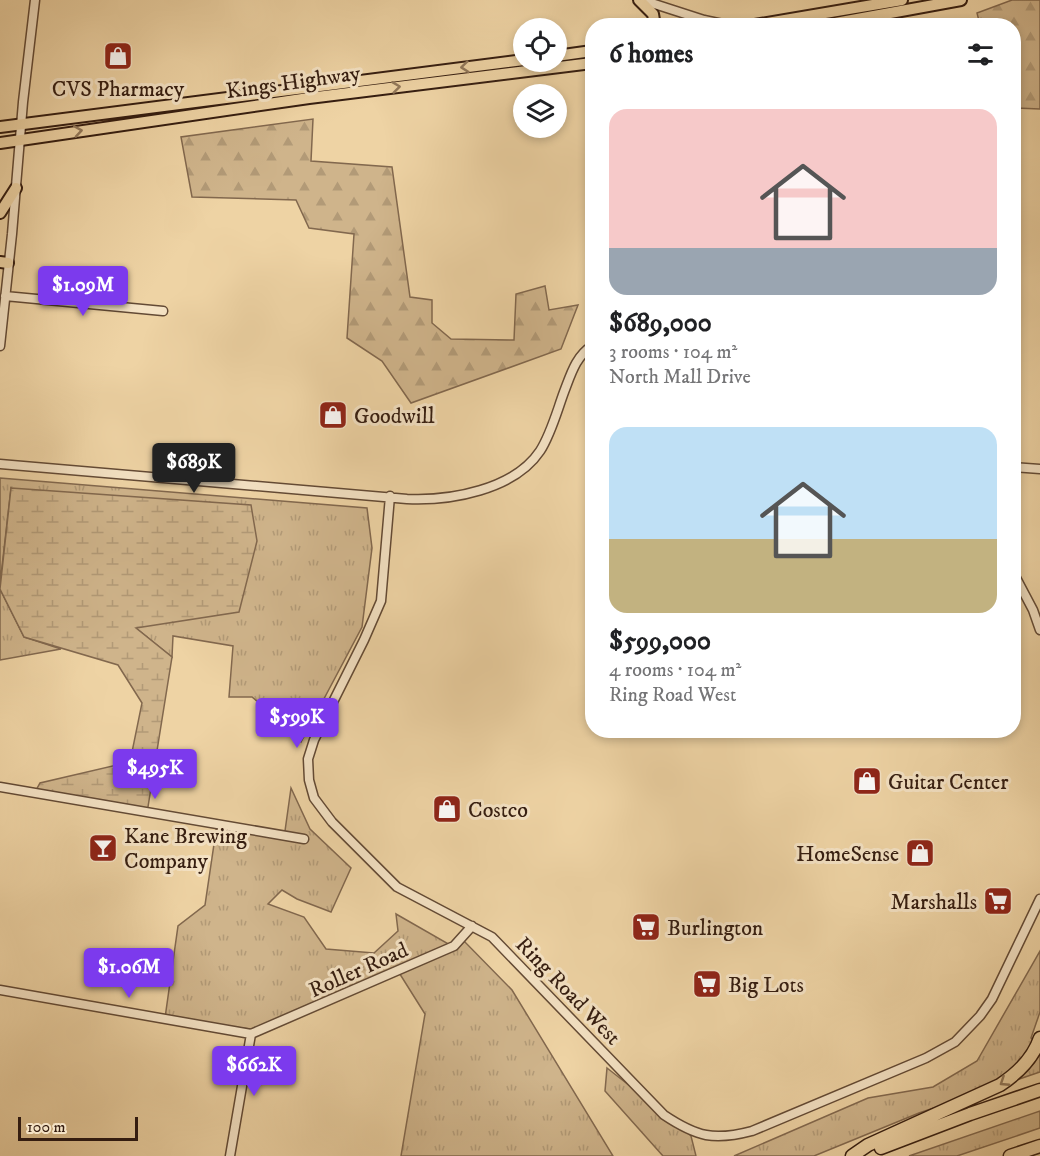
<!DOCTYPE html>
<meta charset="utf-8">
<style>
:root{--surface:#fff;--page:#f6f6f6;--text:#202124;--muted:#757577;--accent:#7c3aed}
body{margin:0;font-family:"IM FELL DW Pica",serif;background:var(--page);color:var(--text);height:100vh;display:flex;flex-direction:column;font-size:22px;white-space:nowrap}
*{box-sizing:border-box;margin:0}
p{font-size:20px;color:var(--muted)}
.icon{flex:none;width:33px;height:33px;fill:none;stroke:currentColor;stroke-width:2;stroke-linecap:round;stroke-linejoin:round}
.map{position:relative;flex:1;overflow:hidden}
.sheet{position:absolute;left:585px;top:18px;width:436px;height:720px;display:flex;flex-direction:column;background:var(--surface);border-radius:24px;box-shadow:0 3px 9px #0003}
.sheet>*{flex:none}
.controls{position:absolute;left:513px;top:18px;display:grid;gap:12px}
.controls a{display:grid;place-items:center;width:54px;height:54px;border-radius:50%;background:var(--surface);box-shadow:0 3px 9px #0003;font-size:30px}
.scale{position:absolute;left:18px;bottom:15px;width:120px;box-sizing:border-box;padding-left:6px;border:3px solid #351d10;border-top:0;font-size:16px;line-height:21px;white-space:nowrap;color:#351d10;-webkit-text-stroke:4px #f4e2c4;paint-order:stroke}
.price{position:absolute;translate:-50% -51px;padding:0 14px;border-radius:6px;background:var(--accent);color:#fff;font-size:20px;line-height:39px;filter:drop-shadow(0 2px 3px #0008)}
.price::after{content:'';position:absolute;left:50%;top:36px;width:18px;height:14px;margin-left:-9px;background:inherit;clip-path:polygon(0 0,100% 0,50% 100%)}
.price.selected{background:#222;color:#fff}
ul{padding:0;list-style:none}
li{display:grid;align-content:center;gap:12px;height:318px;padding:0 24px}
li span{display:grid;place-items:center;height:186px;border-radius:18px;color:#555}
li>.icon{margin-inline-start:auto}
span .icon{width:108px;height:108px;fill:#fffc;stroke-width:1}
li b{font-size:26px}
h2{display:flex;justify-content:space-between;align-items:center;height:72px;padding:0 24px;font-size:26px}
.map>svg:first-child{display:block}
</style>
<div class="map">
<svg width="1040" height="1156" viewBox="0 0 1040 1156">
<defs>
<pattern id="grass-tufts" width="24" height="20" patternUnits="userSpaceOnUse" patternTransform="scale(1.5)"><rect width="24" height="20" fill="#cfb48b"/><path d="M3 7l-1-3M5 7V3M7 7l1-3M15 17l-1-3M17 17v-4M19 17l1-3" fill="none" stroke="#b29a77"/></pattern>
<pattern id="forest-firs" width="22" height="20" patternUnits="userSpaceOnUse" patternTransform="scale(1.5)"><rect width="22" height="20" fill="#cfb48b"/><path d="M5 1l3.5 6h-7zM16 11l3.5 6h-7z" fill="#b29a77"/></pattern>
<pattern id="wetland-marsh" width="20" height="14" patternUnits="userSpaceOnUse" patternTransform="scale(1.5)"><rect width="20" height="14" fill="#cfb48b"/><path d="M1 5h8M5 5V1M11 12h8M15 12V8" fill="none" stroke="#b29a77"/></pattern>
</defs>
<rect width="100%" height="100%" fill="#eed3a4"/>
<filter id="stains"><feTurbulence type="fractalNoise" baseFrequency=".00333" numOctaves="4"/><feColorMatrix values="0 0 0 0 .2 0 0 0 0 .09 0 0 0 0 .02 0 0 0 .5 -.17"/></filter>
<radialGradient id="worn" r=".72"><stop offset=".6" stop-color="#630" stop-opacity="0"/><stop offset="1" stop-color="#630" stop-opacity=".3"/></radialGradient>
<path fill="url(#grass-tufts)" stroke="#82684e" stroke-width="1.5" d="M 0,478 L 367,508 L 372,548 L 362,627 L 301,742 L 276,717 L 252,697 L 229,697 L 233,646 L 173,636 L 172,657 L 136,628 L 11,488 L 0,584 Z
M 0,589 L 24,637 L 61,649 L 0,660 Z
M 291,788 L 310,829 L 351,868 L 331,912 L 297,899 L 282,890 L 268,904 L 304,917 L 326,949 L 374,953 L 398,931 L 396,914 L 450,945 L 464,941 L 512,990 L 613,1156 L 401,1156 L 425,1014 L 398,971 L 258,1030 L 165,1018 L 178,926 L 205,905 L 217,824 L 284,838 Z
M 1040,951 L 1040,1012 L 1031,1038 L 1040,1045 L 1040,1072 L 919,1113 L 814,1156 L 734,1156 L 868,1098 L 933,1087 L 977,1061 Z
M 607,1068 L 685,1129 L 691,1136 L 696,1156 L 663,1156 L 605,1091 Z
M 1040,1111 L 1040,1128 L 957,1156 L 909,1156 Z"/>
<path fill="url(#forest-firs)" stroke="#82684e" stroke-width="1.5" d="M 1012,0 L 1040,0 L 1040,109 L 1014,108 L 1014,26 L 980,25 L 977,13 Z
M 313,119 L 311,161 L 392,167 L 410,297 L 432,300 L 432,323 L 451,339 L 514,340 L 516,294 L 545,286 L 549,310 L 578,305 L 561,349 L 411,403 L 382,361 L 347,338 L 354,234 L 309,228 L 296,200 L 192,197 L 181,137 Z"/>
<path fill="url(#wetland-marsh)" stroke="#82684e" stroke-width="1.5" d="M 11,488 L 251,505 L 257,541 L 239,612 L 136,628 L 172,657 L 147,813 L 34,794 L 40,783 L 130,762 L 142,703 L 118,665 L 24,637 L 0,589 Z"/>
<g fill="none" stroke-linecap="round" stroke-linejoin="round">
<g stroke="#634a35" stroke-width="11">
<path id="minor" d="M 642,0 L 704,20 L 732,26
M 5,296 L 163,311
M 0,346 L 12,234 L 23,102 L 35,0
M 0,464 L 407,499 C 450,501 514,490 540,451 C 551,434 557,411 564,392 C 571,374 576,356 592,346
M 1014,467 L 1040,469
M 390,496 L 381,601 L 364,640 L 314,740 L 308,759 L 309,780 L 314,798 L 332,822 L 397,887 L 492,937 L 664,1115 C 697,1137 714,1141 752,1131 L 926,1058 L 955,1042 L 980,1016 L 992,999 L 1040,899
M 1014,574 L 1033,610 L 1040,630
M 0,787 L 304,839
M 0,990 L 251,1034
M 251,1034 L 454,946 L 472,926
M 230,1156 L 251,1034"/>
</g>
<g stroke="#351d10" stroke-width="14">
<path id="major" d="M 639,0 L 653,14 L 655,26
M 749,26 L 902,0
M 819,26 L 961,0
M 556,56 L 592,51
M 0,127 L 524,60
M 0,143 L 309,98 L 592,63
M 0,213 L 16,188
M 0,262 L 8,263"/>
</g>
<g stroke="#351d10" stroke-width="15">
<path id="highway" d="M 881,1148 L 970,1114 L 1040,1090
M 852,1156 L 868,1145 L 1000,1085 C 1018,1073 1033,1059 1040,1038
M 1010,1156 L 1040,1146"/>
</g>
<use href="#minor" stroke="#f4e2c4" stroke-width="8"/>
<use href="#major" stroke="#eed3a4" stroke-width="10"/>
<use href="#highway" stroke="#eed3a4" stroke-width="12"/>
</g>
<defs><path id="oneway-chevron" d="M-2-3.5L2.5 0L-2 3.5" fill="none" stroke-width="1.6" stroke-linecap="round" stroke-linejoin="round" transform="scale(1.5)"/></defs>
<g stroke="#92785a">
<use href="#oneway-chevron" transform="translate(465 67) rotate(174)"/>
<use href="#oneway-chevron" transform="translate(396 87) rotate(-7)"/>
<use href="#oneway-chevron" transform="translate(78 131) rotate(-9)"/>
<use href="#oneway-chevron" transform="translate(1004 1082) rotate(147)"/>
</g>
<defs>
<g id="shop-square" transform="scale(1.5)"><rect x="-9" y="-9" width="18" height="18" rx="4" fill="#8f2418" stroke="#f4e2c4"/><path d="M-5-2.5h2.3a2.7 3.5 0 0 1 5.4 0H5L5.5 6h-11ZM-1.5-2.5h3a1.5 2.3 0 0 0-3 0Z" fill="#fff"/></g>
<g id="bar-square" transform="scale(1.5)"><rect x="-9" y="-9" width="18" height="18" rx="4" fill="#8f2418" stroke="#f4e2c4"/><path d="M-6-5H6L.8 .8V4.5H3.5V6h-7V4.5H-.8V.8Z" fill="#fff"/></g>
<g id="supermarket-square" transform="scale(1.5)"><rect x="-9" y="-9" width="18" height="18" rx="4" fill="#8f2418" stroke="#f4e2c4"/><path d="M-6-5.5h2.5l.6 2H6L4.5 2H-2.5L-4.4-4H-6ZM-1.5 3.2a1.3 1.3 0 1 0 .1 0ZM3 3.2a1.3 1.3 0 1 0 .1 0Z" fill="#fff"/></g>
</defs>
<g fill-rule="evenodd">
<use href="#shop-square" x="118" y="56"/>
<use href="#shop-square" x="333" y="415"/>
<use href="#shop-square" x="867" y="781"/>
<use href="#shop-square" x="447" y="809"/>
<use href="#bar-square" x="103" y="848"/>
<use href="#shop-square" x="920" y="853"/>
<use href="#supermarket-square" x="998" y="901"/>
<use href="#supermarket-square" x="646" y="927"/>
<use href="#supermarket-square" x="707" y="984"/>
</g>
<g text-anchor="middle" stroke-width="6" stroke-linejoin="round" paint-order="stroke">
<g font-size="22" fill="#351d10" stroke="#f4e2c4">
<text transform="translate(293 81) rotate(-8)" y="8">Kings Highway</text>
<text transform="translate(358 969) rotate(-24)" y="8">Roller Road</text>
<text transform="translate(569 990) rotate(46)" y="8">Ring Road West</text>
</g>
<g font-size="22" fill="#351d10" stroke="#f4e2c4" text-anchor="start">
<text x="118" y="96" text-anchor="middle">CVS Pharmacy</text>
<text x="354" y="423">Goodwill</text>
<text x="888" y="789">Guitar Center</text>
<text x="468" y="817">Costco</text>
<text x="124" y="843">Kane Brewing<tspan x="124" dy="25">Company</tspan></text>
<text x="899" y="861" text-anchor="end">HomeSense</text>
<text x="977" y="909" text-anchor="end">Marshalls</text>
<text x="667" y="935">Burlington</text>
<text x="728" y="992">Big Lots</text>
</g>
</g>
<rect width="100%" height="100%" filter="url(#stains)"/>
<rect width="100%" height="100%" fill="url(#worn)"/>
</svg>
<div class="controls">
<a><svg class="icon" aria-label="locate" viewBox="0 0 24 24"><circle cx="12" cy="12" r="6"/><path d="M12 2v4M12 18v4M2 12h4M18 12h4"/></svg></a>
<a><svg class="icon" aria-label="layers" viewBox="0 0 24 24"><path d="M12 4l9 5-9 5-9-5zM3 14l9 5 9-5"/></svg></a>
</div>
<div class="scale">100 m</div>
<b class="price" style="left:83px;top:317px">$1.09M</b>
<b class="price selected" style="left:194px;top:494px">$689K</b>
<b class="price" style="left:297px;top:749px">$599K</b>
<b class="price" style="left:155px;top:800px">$495K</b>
<b class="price" style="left:129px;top:999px">$1.06M</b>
<b class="price" style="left:254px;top:1097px">$662K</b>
<section class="sheet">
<h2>6 homes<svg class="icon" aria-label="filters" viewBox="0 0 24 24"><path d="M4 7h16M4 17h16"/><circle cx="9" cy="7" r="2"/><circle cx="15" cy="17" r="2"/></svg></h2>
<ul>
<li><span style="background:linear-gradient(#f6c9c9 75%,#9aa5b1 0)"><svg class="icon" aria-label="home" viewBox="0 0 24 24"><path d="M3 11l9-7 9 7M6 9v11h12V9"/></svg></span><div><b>$689,000</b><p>3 rooms · 104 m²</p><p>North Mall Drive</p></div></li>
<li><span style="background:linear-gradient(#bfe0f5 60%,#c2b280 0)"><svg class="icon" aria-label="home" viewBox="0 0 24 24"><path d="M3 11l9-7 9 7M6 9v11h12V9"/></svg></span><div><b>$599,000</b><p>4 rooms · 104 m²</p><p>Ring Road West</p></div></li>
</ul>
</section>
</div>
